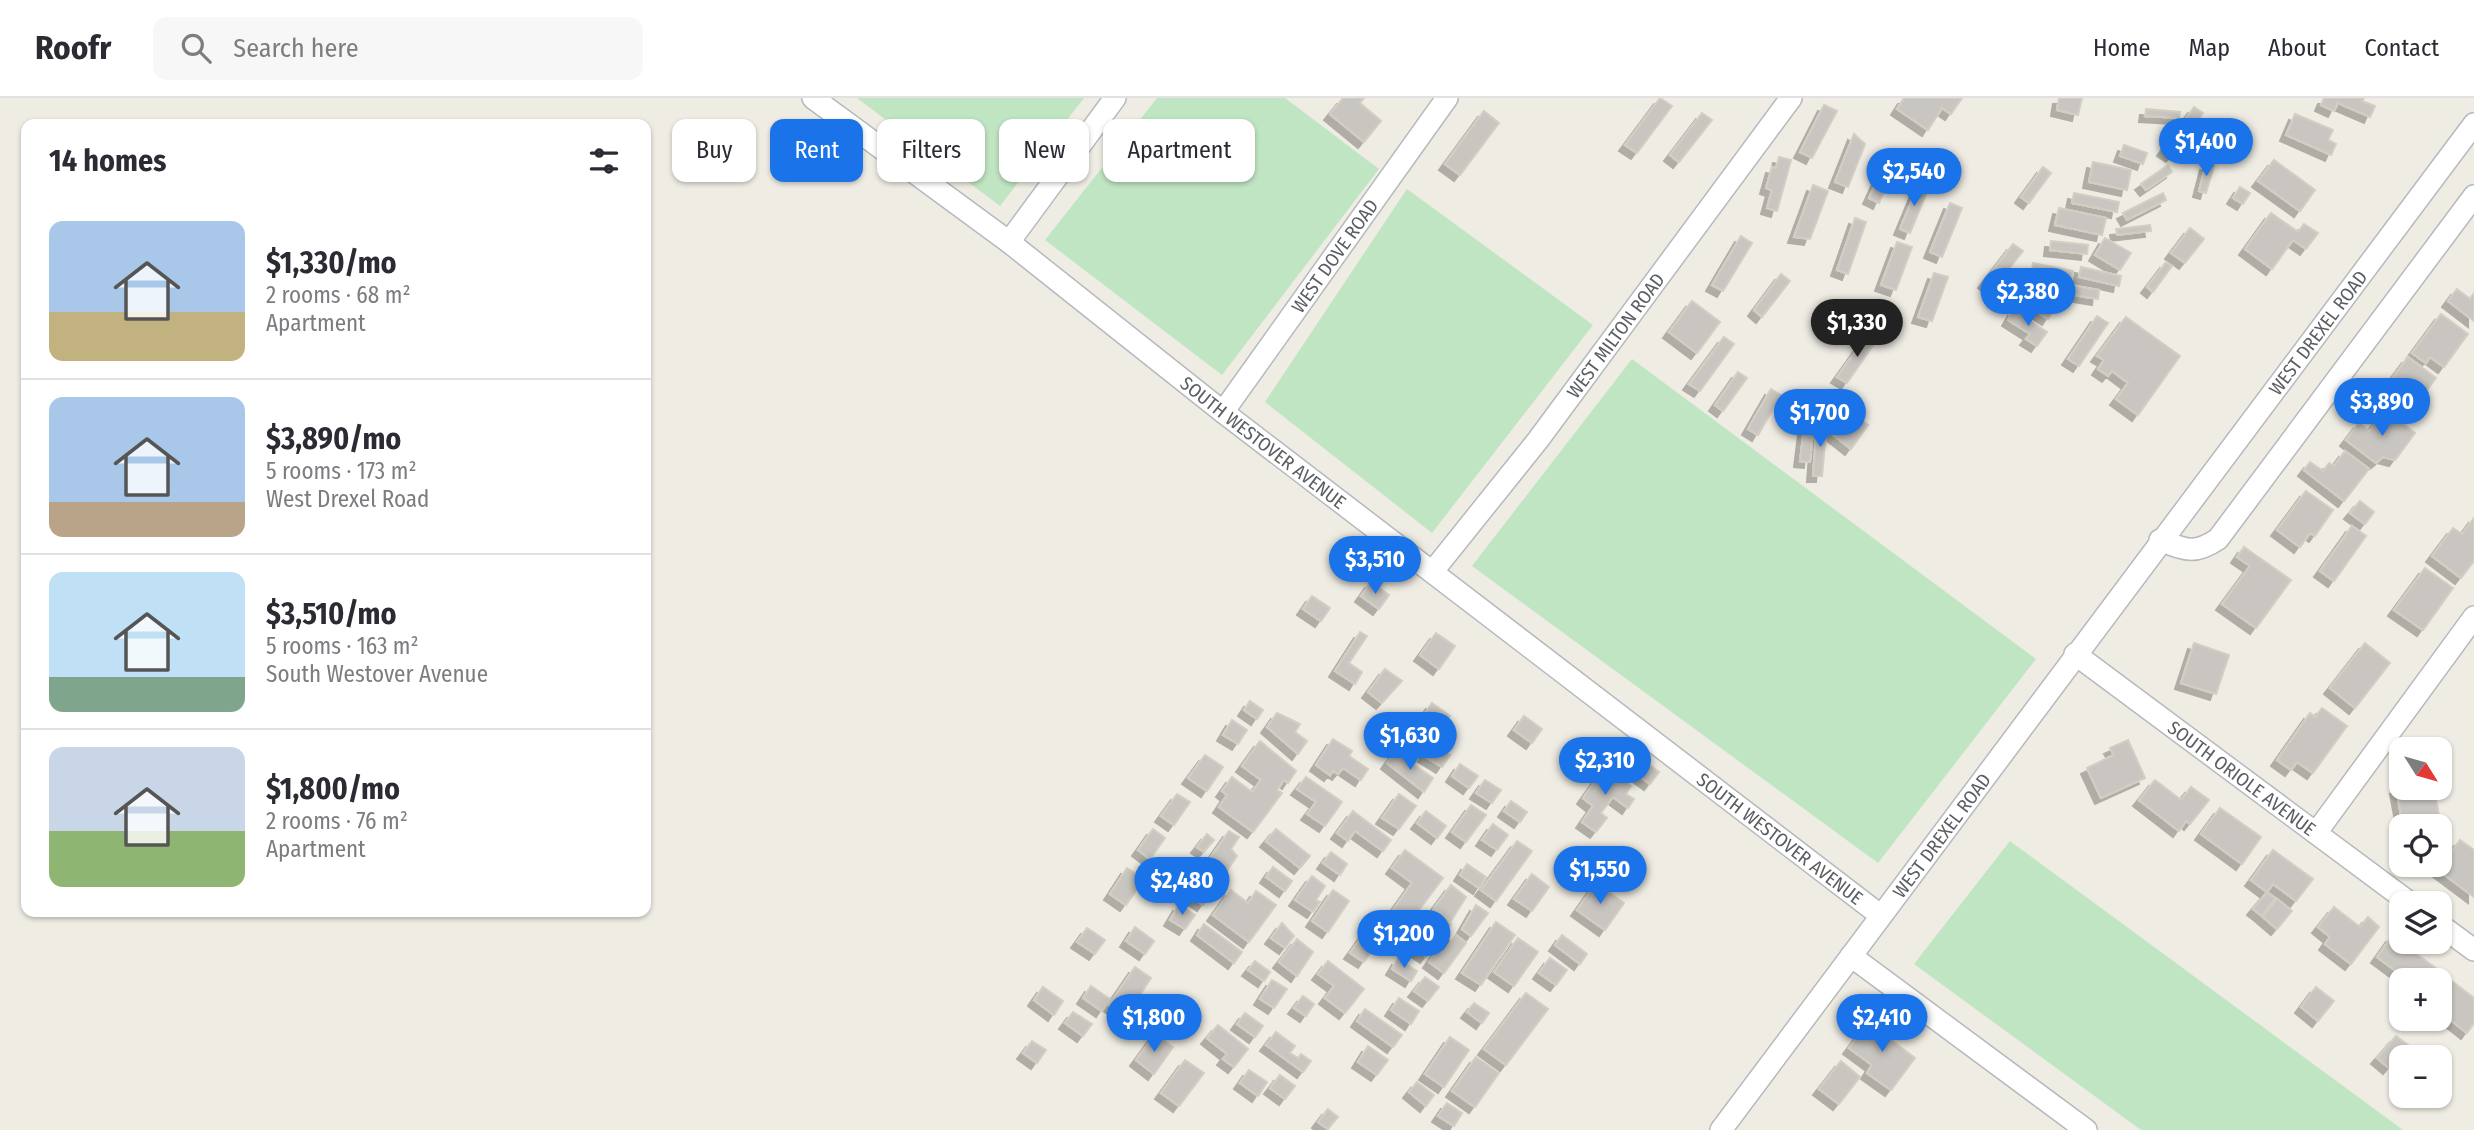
<!DOCTYPE html>
<meta charset="utf-8">
<style>
:root{--surface:#fff;--page:#f7f7f7;--text:#2b2b33;--muted:#7c7c81;--line:#e1e1e2;--accent:#1a73e8}
body{margin:0;font-family:"Fira Sans Condensed",sans-serif;background:var(--page);color:var(--text);height:100vh;display:flex;flex-direction:column;font-size:26px;white-space:nowrap}
*{box-sizing:border-box;margin:0}
p{font-size:23px;color:var(--muted)}
.icon{flex:none;width:38px;height:38px;fill:none;stroke:currentColor;stroke-width:2;stroke-linecap:round;stroke-linejoin:round}
.map{position:relative;flex:1;overflow:hidden}
.panel{position:absolute;left:21px;top:21px;width:630px;height:798px;display:flex;flex-direction:column;background:var(--surface);border-radius:14px;box-shadow:0 2px 5px #0004}
.panel>*{flex:none}
.banner{position:absolute;left:672px;top:21px;width:665px;height:63px;display:flex;gap:14px}
.needle{width:46px;rotate:127deg}
.tools{position:absolute;left:2389px;top:639px;display:grid;gap:14px}
.tools a{display:grid;place-items:center;width:63px;height:63px;border-radius:14px;background:var(--surface);box-shadow:0 2px 5px #0004;font-size:35px}
.price{position:absolute;translate:-50% -60px;padding:0 16px;border-radius:24px;background:var(--accent);color:#fff;font-size:23px;line-height:46px;filter:drop-shadow(0 2px 4px #0008)}
.price::after{content:'';position:absolute;left:50%;top:42px;width:21px;height:16px;margin-left:-10px;background:inherit;clip-path:polygon(0 0,100% 0,50% 100%)}
.price.on{background:#222;color:#fff}
ul{padding:0;list-style:none}
li{display:flex;align-items:center;gap:21px;height:175px;padding:0 28px}
li+li{border-top:2px solid var(--line)}
li span{display:grid;place-items:center;flex:none;width:196px;height:140px;border-radius:14px;color:#555}
li>.icon{margin-inline-start:auto}
span .icon{width:84px;height:84px;fill:#fffc;stroke-width:1}
li b{font-size:30px}
h2{display:flex;justify-content:space-between;align-items:center;height:84px;padding:0 28px;font-size:30px}
.tag{padding:0 24px;border-radius:14px;background:var(--surface);box-shadow:0 2px 5px #0004;font-size:24px;line-height:63px}
.tag.on{background:var(--accent);color:#fff}
header{display:flex;align-items:center;gap:42px;box-sizing:border-box;height:98px;padding:0 35px;background:var(--surface);border-bottom:2px solid var(--line)}
header strong{font-size:33px}
nav{display:flex;gap:38px;margin-inline-start:auto;font-size:24px}
.search{width:490px;height:63px;background:var(--page);display:flex;align-items:center;gap:18px;box-sizing:border-box;padding:0 24px;border-radius:14px;color:var(--muted);font-size:26px}
.map>svg:first-child{display:block}
</style>
<header>
<strong>Roofr</strong>
<div class="search"><svg class="icon" aria-label="search" viewBox="0 0 24 24"><circle cx="10" cy="10" r="6"/><path d="M15 15l6 6"/></svg>Search here</div>
<nav><a>Home</a><a>Map</a><a>About</a><a>Contact</a></nav>
</header>
<div class="map">
<svg width="2474" height="1032" viewBox="0 0 2474 1032">
<defs>
<filter id="shadow"><feDropShadow dx="-6" dy="6" stdDeviation="0" flood-color="#0004"/></filter>
</defs>
<rect width="100%" height="100%" fill="#eeece3"/>
<path fill="#c0e5c2" d="M 857,0 L 1084,0 L 1000,108 Z
M 1157,0 L 1285,0 L 1379,71 L 1222,277 L 1045,142 Z
M 1407,91 L 1593,227 L 1432,435 L 1265,304 Z
M 1632,261 L 2036,561 L 1878,765 L 1472,468 Z
M 2010,743 L 2403,1032 L 2141,1032 L 1914,866 Z"/>
<path fill="#c9c6c1" stroke="#d3cec2" stroke-width="2" filter="url(#shadow)" d="M 1343,0 L 1364,0 L 1360,5 L 1381,23 L 1364,44 L 1330,16 Z
M 1660,0 L 1672,8 L 1637,55 L 1625,47 Z
M 1904,0 L 1962,0 L 1951,16 L 1942,10 L 1928,32 L 1897,11 Z
M 2059,0 L 2082,0 L 2078,17 L 2057,12 Z
M 2324,0 L 2364,0 L 2362,3 L 2375,8 L 2370,19 L 2338,5 L 2334,13 L 2321,7 Z
M 1824,7 L 1837,13 L 1812,60 L 1800,54 Z
M 2194,9 L 2203,15 L 2172,58 L 2163,52 Z
M 2146,11 L 2180,14 L 2179,20 L 2145,18 Z
M 1484,13 L 1499,25 L 1460,77 L 1445,66 Z
M 1702,15 L 1712,22 L 1679,64 L 1670,57 Z
M 2295,16 L 2333,32 L 2328,42 L 2336,46 L 2331,57 L 2286,37 Z
M 1854,36 L 1865,46 L 1848,89 L 1835,84 Z
M 2124,47 L 2147,55 L 2143,66 L 2120,58 Z
M 1779,59 L 1791,62 L 1777,113 L 1767,110 L 1772,92 L 1766,90 L 1772,69 L 1776,70 Z
M 1887,61 L 1897,65 L 1879,105 L 1869,100 Z
M 2274,62 L 2315,92 L 2300,113 L 2258,83 Z
M 2093,64 L 2131,72 L 2127,92 L 2089,84 Z
M 2206,66 L 2214,68 L 2206,95 L 2199,93 Z
M 2168,67 L 2172,74 L 2146,92 L 2141,86 Z
M 2043,69 L 2051,75 L 2029,105 L 2021,99 Z
M 1919,85 L 1929,89 L 1910,135 L 1900,131 Z
M 1813,87 L 1828,93 L 1810,141 L 1794,139 Z
M 2240,89 L 2250,95 L 2243,106 L 2233,100 Z
M 2074,95 L 2119,104 L 2117,114 L 2072,105 Z
M 2163,95 L 2166,102 L 2127,122 L 2123,115 Z
M 1950,105 L 1962,110 L 1942,159 L 1930,154 Z
M 2059,110 L 2106,120 L 2102,137 L 2055,127 Z
M 2271,115 L 2298,134 L 2304,126 L 2318,135 L 2306,151 L 2293,142 L 2272,171 L 2245,151 Z
M 1855,120 L 1866,124 L 1848,176 L 1837,172 Z
M 2150,127 L 2151,133 L 2117,137 L 2116,131 Z
M 2190,130 L 2204,141 L 2185,165 L 2171,155 Z
M 1741,138 L 1752,145 L 1723,193 L 1712,187 Z
M 2105,140 L 2131,155 L 2120,172 L 2095,157 Z
M 2051,143 L 2088,147 L 2087,156 L 2050,152 Z
M 1897,144 L 1912,149 L 1896,192 L 1881,187 Z
M 2013,146 L 2023,153 L 1993,191 L 1984,184 Z
M 2166,164 L 2172,168 L 2153,194 L 2147,189 Z
M 2033,165 L 2073,173 L 2072,180 L 2032,172 Z
M 2081,169 L 2121,178 L 2119,188 L 2079,179 Z
M 1934,175 L 1948,179 L 1932,223 L 1918,219 Z
M 1781,176 L 1790,183 L 1762,219 L 1754,212 Z
M 2069,187 L 2099,192 L 2098,201 L 2067,196 Z
M 2038,188 L 2060,202 L 2048,221 L 2027,207 Z
M 2457,191 L 2470,201 L 2474,195 L 2474,223 L 2448,203 Z
M 1692,203 L 1720,224 L 1697,255 L 1669,234 Z
M 2014,212 L 2047,234 L 2037,248 L 2026,241 L 2030,236 L 2008,222 Z
M 2441,216 L 2468,236 L 2444,269 L 2430,259 L 2426,265 L 2412,255 Z
M 2097,218 L 2108,225 L 2079,268 L 2068,261 Z
M 2126,219 L 2180,258 L 2138,317 L 2116,301 L 2128,285 L 2112,273 L 2108,278 L 2098,271 L 2104,262 L 2097,258 Z
M 1867,237 L 1876,243 L 1847,285 L 1837,279 Z
M 1724,239 L 1734,246 L 1700,293 L 1689,286 Z
M 2408,259 L 2436,280 L 2418,304 L 2414,301 L 2406,312 L 2382,294 Z
M 1738,274 L 1747,280 L 1723,313 L 1715,307 Z
M 1771,291 L 1781,297 L 1758,337 L 1748,331 Z
M 2385,312 L 2415,335 L 2395,362 L 2383,359 L 2376,365 L 2346,342 L 2359,325 L 2369,333 Z
M 1849,313 L 1868,327 L 1851,351 L 1832,336 Z
M 1817,324 L 1827,324 L 1822,378 L 1813,378 Z
M 1804,331 L 1813,332 L 1810,364 L 1800,363 Z
M 2345,353 L 2369,371 L 2344,403 L 2304,372 L 2310,364 L 2323,373 L 2329,365 L 2334,368 Z
M 2306,393 L 2333,412 L 2315,438 L 2310,435 L 2300,449 L 2277,432 Z
M 2360,403 L 2374,414 L 2365,426 L 2350,415 Z
M 2474,420 L 2474,463 L 2461,480 L 2432,458 L 2453,430 L 2462,436 Z
M 2352,428 L 2366,438 L 2334,483 L 2320,473 Z
M 2244,449 L 2291,482 L 2256,530 L 2222,506 L 2250,468 L 2237,459 Z
M 2425,470 L 2453,490 L 2423,532 L 2394,512 Z
M 1371,484 L 1389,497 L 1379,511 L 1361,498 Z
M 1312,498 L 1330,510 L 1321,523 L 1303,511 Z
M 1360,534 L 1367,538 L 1349,565 L 1362,574 L 1355,586 L 1335,573 Z
M 1436,535 L 1455,548 L 1439,571 L 1420,557 Z
M 2194,545 L 2229,557 L 2216,596 L 2181,585 Z
M 2365,545 L 2390,565 L 2355,610 L 2330,590 Z
M 1385,571 L 1402,583 L 1382,605 L 1368,594 Z
M 1250,603 L 1263,612 L 1257,621 L 1244,612 Z
M 1432,605 L 1450,618 L 1441,631 L 1423,618 Z
M 2322,610 L 2347,628 L 2313,675 L 2297,664 L 2291,672 L 2277,662 L 2310,615 L 2315,619 Z
M 1277,615 L 1300,626 L 1295,634 L 1307,643 L 1298,656 L 1267,629 Z
M 1524,618 L 1542,631 L 1532,645 L 1514,632 Z
M 1232,622 L 1247,632 L 1238,646 L 1223,637 Z
M 1333,641 L 1352,653 L 1349,658 L 1368,671 L 1361,682 L 1343,670 L 1338,676 L 1333,673 L 1330,677 L 1316,667 Z
M 2128,642 L 2145,680 L 2101,700 L 2087,670 L 2114,657 L 2110,650 Z
M 1260,643 L 1296,673 L 1288,685 L 1284,682 L 1277,692 L 1282,695 L 1253,734 L 1219,709 L 1227,697 L 1222,693 L 1232,679 L 1252,694 L 1261,682 L 1242,668 Z
M 1431,647 L 1450,657 L 1442,669 L 1424,658 Z
M 1395,654 L 1433,680 L 1424,694 L 1387,665 Z
M 1205,657 L 1223,669 L 1207,693 L 1188,680 Z
M 1460,666 L 1478,678 L 1469,690 L 1452,678 Z
M 1648,666 L 1659,674 L 1650,686 L 1639,678 Z
M 1605,669 L 1631,688 L 1626,696 L 1634,701 L 1628,710 L 1613,699 L 1601,715 L 1607,720 L 1596,734 L 1582,724 L 1593,708 L 1583,700 Z
M 1306,679 L 1342,704 L 1325,728 L 1307,716 L 1316,704 L 1297,691 Z
M 1485,682 L 1501,692 L 1492,705 L 1476,695 Z
M 2155,682 L 2181,702 L 2191,689 L 2209,702 L 2190,726 L 2186,723 L 2179,733 L 2139,702 Z
M 2396,690 L 2434,690 L 2443,739 L 2440,740 L 2440,728 L 2403,728 Z
M 1177,696 L 1190,704 L 1174,727 L 1161,718 Z
M 1399,696 L 1416,708 L 1399,731 L 1382,720 Z
M 1511,703 L 1527,714 L 1520,724 L 1504,713 Z
M 1471,707 L 1486,717 L 1466,744 L 1452,734 Z
M 2220,710 L 2261,739 L 2242,766 L 2201,736 Z
M 1353,713 L 1391,742 L 1383,753 L 1355,733 L 1348,743 L 1337,735 Z
M 1426,713 L 1446,728 L 1437,740 L 1417,725 Z
M 1493,726 L 1508,737 L 1497,752 L 1482,742 Z
M 1153,731 L 1165,740 L 1150,761 L 1138,752 Z
M 1276,731 L 1310,758 L 1300,770 L 1266,743 Z
M 1229,733 L 1239,739 L 1231,751 L 1237,758 L 1203,807 L 1186,795 Z
M 1207,736 L 1214,742 L 1204,754 L 1197,749 Z
M 2460,742 L 2474,752 L 2474,799 L 2438,772 Z
M 1517,743 L 1532,753 L 1496,803 L 1481,792 Z
M 1405,752 L 1443,780 L 1407,828 L 1390,816 L 1412,785 L 1392,770 Z
M 2273,752 L 2313,781 L 2296,803 L 2273,786 L 2267,794 L 2251,782 Z
M 1331,754 L 1347,766 L 1340,777 L 1323,765 Z
M 1467,766 L 1486,779 L 1479,790 L 1460,777 Z
M 1273,769 L 1292,783 L 1285,793 L 1266,779 Z
M 1127,770 L 1144,781 L 1126,807 L 1110,796 Z
M 1532,776 L 1549,789 L 1532,813 L 1514,801 Z
M 1312,778 L 1325,788 L 1316,802 L 1320,804 L 1313,814 L 1295,802 Z
M 1596,785 L 1624,805 L 1605,832 L 1577,812 Z
M 1451,787 L 1466,799 L 1451,823 L 1434,810 Z
M 1231,792 L 1248,805 L 1256,793 L 1276,807 L 1249,844 L 1213,817 Z
M 1333,792 L 1349,803 L 1328,834 L 1312,823 Z
M 2267,794 L 2275,800 L 2262,818 L 2253,811 Z
M 2277,801 L 2292,813 L 2277,831 L 2263,819 Z
M 1179,807 L 1195,817 L 1185,831 L 1170,822 Z
M 1476,807 L 1488,815 L 1471,838 L 1462,831 Z
M 2334,809 L 2360,829 L 2368,819 L 2379,829 L 2351,866 L 2325,846 L 2330,839 L 2318,829 Z
M 1433,813 L 1451,826 L 1426,859 L 1411,849 Z
M 1379,815 L 1392,824 L 1364,864 L 1350,855 Z
M 1496,824 L 1515,837 L 1481,887 L 1462,875 Z
M 1282,825 L 1294,838 L 1285,850 L 1271,840 Z
M 1204,826 L 1242,854 L 1234,865 L 1197,837 Z
M 1135,829 L 1154,843 L 1145,856 L 1126,843 Z
M 1087,830 L 1105,842 L 1095,856 L 1077,844 Z
M 1456,837 L 1466,845 L 1444,875 L 1429,864 L 1438,851 L 1443,855 Z
M 1562,837 L 1587,856 L 1580,866 L 1555,847 Z
M 2392,838 L 2437,871 L 2429,882 L 2408,882 L 2377,859 Z
M 1518,840 L 1538,854 L 1514,888 L 1494,874 Z
M 1297,841 L 1313,854 L 1297,878 L 1279,864 Z
M 1550,860 L 1567,872 L 1556,887 L 1539,875 Z
M 1398,861 L 1417,873 L 1411,883 L 1392,871 Z
M 1255,863 L 1270,874 L 1264,883 L 1248,872 Z
M 1328,863 L 1364,891 L 1345,915 L 1325,900 L 1334,888 L 1318,876 Z
M 1135,869 L 1151,880 L 1126,918 L 1109,907 Z
M 1425,879 L 1439,889 L 1428,903 L 1414,893 Z
M 2448,880 L 2474,900 L 2474,925 L 2467,935 L 2443,916 L 2446,912 L 2440,906 L 2440,890 Z
M 1272,882 L 1287,891 L 1274,910 L 1260,901 Z
M 1091,888 L 1110,901 L 1102,913 L 1083,900 Z
M 1043,889 L 1063,903 L 1054,917 L 1034,902 Z
M 2316,889 L 2334,903 L 2318,923 L 2301,909 Z
M 1526,895 L 1548,911 L 1506,967 L 1484,951 Z
M 1303,898 L 1314,906 L 1306,918 L 1294,910 Z
M 1399,900 L 1419,913 L 1411,926 L 1391,912 Z
M 1474,905 L 1489,915 L 1482,925 L 1467,914 Z
M 1365,911 L 1402,937 L 1393,949 L 1357,923 Z
M 1073,914 L 1092,926 L 1083,938 L 1065,925 Z
M 1245,915 L 1263,928 L 1255,939 L 1237,926 Z
M 1872,919 L 1892,933 L 1887,939 L 1915,960 L 1891,992 L 1867,975 L 1872,967 L 1849,950 Z
M 1218,927 L 1248,951 L 1234,969 L 1223,961 L 1227,956 L 1207,940 Z
M 1276,934 L 1295,948 L 1290,955 L 1298,960 L 1301,956 L 1311,963 L 1303,974 L 1266,947 Z
M 1155,936 L 1173,949 L 1154,976 L 1136,962 Z
M 2396,938 L 2408,947 L 2389,970 L 2377,960 Z
M 1450,939 L 1469,952 L 1444,989 L 1425,976 Z
M 1032,943 L 1046,952 L 1037,965 L 1023,955 Z
M 1368,948 L 1388,962 L 1377,977 L 1358,964 Z
M 1476,959 L 1499,975 L 1475,1009 L 1452,993 Z
M 1185,962 L 1204,975 L 1179,1008 L 1161,995 Z
M 1841,963 L 1860,979 L 1839,1006 L 1819,991 Z
M 1249,972 L 1267,984 L 1258,998 L 1240,985 Z
M 1280,977 L 1295,988 L 1285,1001 L 1270,990 Z
M 1417,984 L 1434,997 L 1426,1008 L 1409,994 Z
M 1447,1005 L 1462,1015 L 1454,1028 L 1438,1018 Z
M 1328,1011 L 1338,1019 L 1328,1031 L 1318,1024 Z"/>
<g fill="none" stroke-linecap="round" stroke-linejoin="round">
<g stroke="#b6b9bd" stroke-width="24">
<g id="minor">
<path id="s1" d="M 813,0 L 1009,144 L 1223,314 L 1880,817"/>
<path d="M 1009,144 L 1115,0"/>
<path id="s2" d="M 1223,314 L 1447,0"/>
<path d="M 2160,442 C 2186,452 2194,457 2218,441 L 2474,98"/>
<path id="s3" d="M 1433,473 L 1538,342 L 1791,0"/>
<path id="s4" d="M 2075,556 L 2410,805"/>
<path d="M 2316,735 L 2474,519"/>
<path d="M 2440,827 L 2474,852"/>
<path d="M 1851,858 L 2086,1032"/>
<path id="s5" d="M 1721,1032 L 2474,26"/>
</g>
</g>
<use href="#minor" stroke="#fff" stroke-width="21"/>
</g>
<g text-anchor="middle" stroke-width="5" stroke-linejoin="round" paint-order="stroke">
<g font-size="19" fill="#5b5f64" stroke="#fff">
<text dy="7" stroke="none"><textPath href="#s2" startOffset="192">WEST DOVE ROAD</textPath></text>
<text dy="7" stroke="none"><textPath href="#s5" startOffset="996">WEST DREXEL ROAD</textPath></text>
<text dy="7" stroke="none"><textPath href="#s3" startOffset="298">WEST MILTON ROAD</textPath></text>
<text dy="7" stroke="none"><textPath href="#s1" startOffset="567">SOUTH WESTOVER AVENUE</textPath></text>
<text dy="7" stroke="none"><textPath href="#s4" startOffset="208">SOUTH ORIOLE AVENUE</textPath></text>
<text dy="7" stroke="none"><textPath href="#s5" startOffset="368">WEST DREXEL ROAD</textPath></text>
<text dy="7" stroke="none"><textPath href="#s1" startOffset="1218">SOUTH WESTOVER AVENUE</textPath></text>
</g>
</g>
</svg>
<div class="tools">
<a><svg class="needle" viewBox="-14 -14 28 28"><path d="M0-13l5 13h-10z" fill="#e53935"/><path d="M0 13l5-13h-10z" fill="#7c7c81"/></svg></a>
<a><svg class="icon" aria-label="locate" viewBox="0 0 24 24"><circle cx="12" cy="12" r="6"/><path d="M12 2v4M12 18v4M2 12h4M18 12h4"/></svg></a>
<a><svg class="icon" aria-label="layers" viewBox="0 0 24 24"><path d="M12 4l9 5-9 5-9-5zM3 14l9 5 9-5"/></svg></a>
<a>+</a>
<a>−</a>
</div>
<b class="price" style="left:2206px;top:80px">$1,400</b>
<b class="price" style="left:1914px;top:110px">$2,540</b>
<b class="price" style="left:2028px;top:230px">$2,380</b>
<b class="price on" style="left:1857px;top:261px">$1,330</b>
<b class="price" style="left:2382px;top:340px">$3,890</b>
<b class="price" style="left:1820px;top:351px">$1,700</b>
<b class="price" style="left:1375px;top:498px">$3,510</b>
<b class="price" style="left:1410px;top:674px">$1,630</b>
<b class="price" style="left:1605px;top:699px">$2,310</b>
<b class="price" style="left:1600px;top:808px">$1,550</b>
<b class="price" style="left:1182px;top:819px">$2,480</b>
<b class="price" style="left:1404px;top:872px">$1,200</b>
<b class="price" style="left:1154px;top:956px">$1,800</b>
<b class="price" style="left:1882px;top:956px">$2,410</b>
<div class="banner">
<a class="tag">Buy</a>
<a class="tag on">Rent</a>
<a class="tag">Filters</a>
<a class="tag">New</a>
<a class="tag">Apartment</a>
</div>
<section class="panel">
<h2>14 homes<svg class="icon" aria-label="filters" viewBox="0 0 24 24"><path d="M4 7h16M4 17h16"/><circle cx="9" cy="7" r="2"/><circle cx="15" cy="17" r="2"/></svg></h2>
<ul>
<li><span style="background:linear-gradient(#a9c7e8 65%,#c2b280 0)"><svg class="icon" aria-label="home" viewBox="0 0 24 24"><path d="M3 11l9-7 9 7M6 9v11h12V9"/></svg></span><div><b>$1,330/mo</b><p>2 rooms · 68 m²</p><p>Apartment</p></div></li>
<li><span style="background:linear-gradient(#a9c7e8 75%,#b9a48a 0)"><svg class="icon" aria-label="home" viewBox="0 0 24 24"><path d="M3 11l9-7 9 7M6 9v11h12V9"/></svg></span><div><b>$3,890/mo</b><p>5 rooms · 173 m²</p><p>West Drexel Road</p></div></li>
<li><span style="background:linear-gradient(#bfe0f5 75%,#7fa58c 0)"><svg class="icon" aria-label="home" viewBox="0 0 24 24"><path d="M3 11l9-7 9 7M6 9v11h12V9"/></svg></span><div><b>$3,510/mo</b><p>5 rooms · 163 m²</p><p>South Westover Avenue</p></div></li>
<li><span style="background:linear-gradient(#c9d6e8 60%,#8fb573 0)"><svg class="icon" aria-label="home" viewBox="0 0 24 24"><path d="M3 11l9-7 9 7M6 9v11h12V9"/></svg></span><div><b>$1,800/mo</b><p>2 rooms · 76 m²</p><p>Apartment</p></div></li>
</ul>
</section>
</div>
